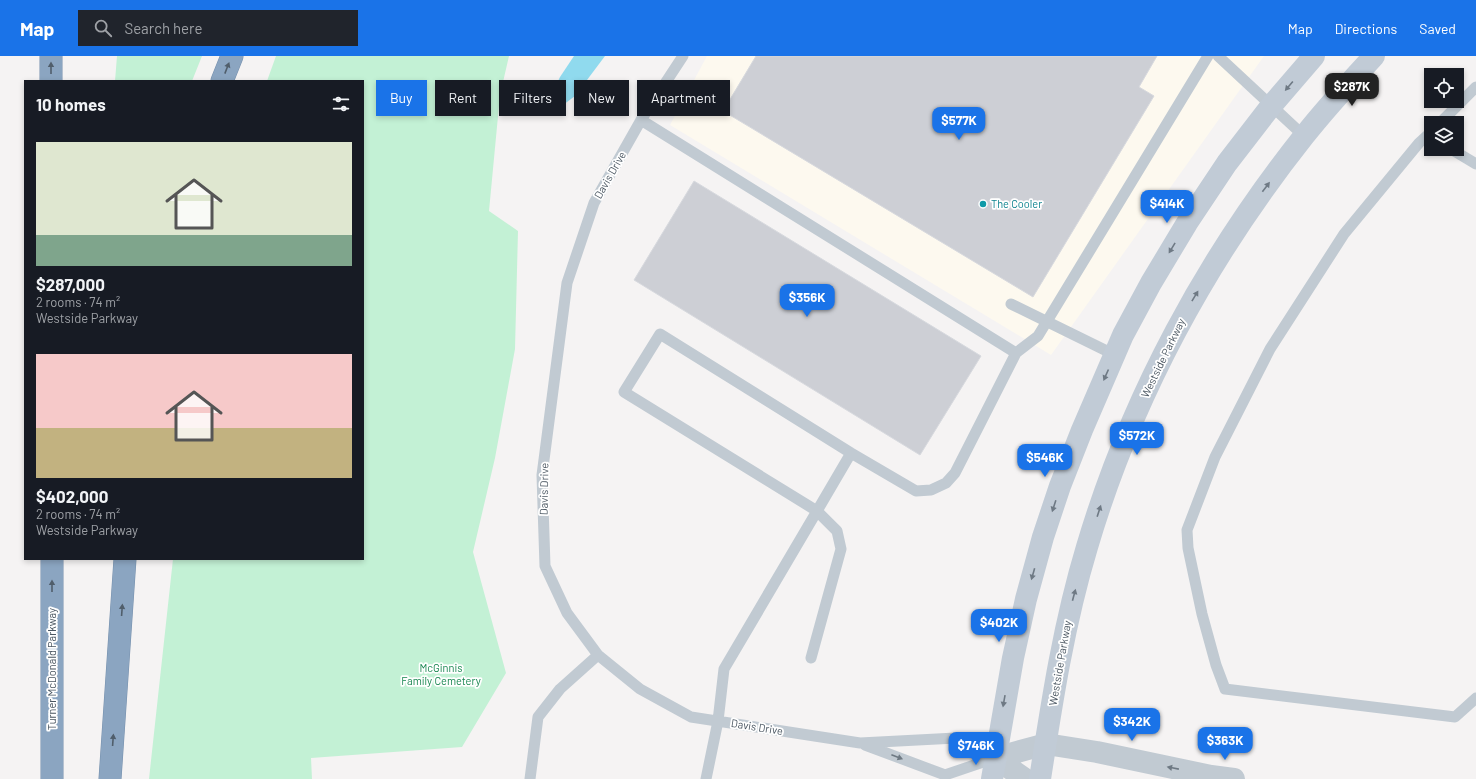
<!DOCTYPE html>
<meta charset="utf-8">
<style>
:root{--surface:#171b24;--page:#20242c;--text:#f1f3f6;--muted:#9ea1a6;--accent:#1a73e8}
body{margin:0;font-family:Barlow,sans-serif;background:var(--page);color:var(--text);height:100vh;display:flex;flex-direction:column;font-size:15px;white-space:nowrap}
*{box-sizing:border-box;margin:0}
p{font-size:13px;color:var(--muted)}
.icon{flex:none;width:22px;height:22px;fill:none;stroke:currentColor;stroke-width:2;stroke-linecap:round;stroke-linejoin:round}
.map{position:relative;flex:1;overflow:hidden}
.side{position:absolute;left:24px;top:24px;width:340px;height:480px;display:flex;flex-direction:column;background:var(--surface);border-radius:0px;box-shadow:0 2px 6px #0003}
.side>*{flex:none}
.hud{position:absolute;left:376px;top:24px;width:380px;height:36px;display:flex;gap:8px}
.controls{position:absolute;left:1424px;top:12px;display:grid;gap:8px}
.controls a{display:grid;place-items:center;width:40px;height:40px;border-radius:0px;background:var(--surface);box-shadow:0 2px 6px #0003;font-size:20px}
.price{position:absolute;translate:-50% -34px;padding:0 9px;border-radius:8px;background:var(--accent);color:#fff;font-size:13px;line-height:26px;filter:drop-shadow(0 1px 2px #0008)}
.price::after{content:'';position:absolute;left:50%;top:24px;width:12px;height:9px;margin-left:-6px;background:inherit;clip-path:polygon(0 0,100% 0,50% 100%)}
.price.on{background:#222;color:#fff}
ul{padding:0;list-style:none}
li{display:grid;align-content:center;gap:8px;height:212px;padding:0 12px}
li span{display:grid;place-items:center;height:124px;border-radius:0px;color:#555}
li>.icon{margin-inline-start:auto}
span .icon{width:72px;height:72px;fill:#fffc;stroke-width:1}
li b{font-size:17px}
h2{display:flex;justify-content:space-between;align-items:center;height:48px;padding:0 12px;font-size:17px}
.tag{padding:0 14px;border-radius:0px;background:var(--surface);box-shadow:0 2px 6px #0003;font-size:14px;line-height:36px}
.tag.on{background:var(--accent);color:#fff}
header{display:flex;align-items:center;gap:24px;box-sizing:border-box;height:56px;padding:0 20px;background:var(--accent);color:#fff}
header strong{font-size:19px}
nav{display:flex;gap:22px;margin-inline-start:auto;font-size:14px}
.search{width:280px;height:36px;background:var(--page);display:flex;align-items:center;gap:10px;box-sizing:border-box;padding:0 14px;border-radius:0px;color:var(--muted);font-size:15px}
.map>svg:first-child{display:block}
</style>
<header>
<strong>Map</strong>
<div class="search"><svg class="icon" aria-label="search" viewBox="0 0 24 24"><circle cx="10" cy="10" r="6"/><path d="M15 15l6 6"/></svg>Search here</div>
<nav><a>Map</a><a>Directions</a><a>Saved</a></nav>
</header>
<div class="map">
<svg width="1476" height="723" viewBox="0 0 1476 723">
<rect width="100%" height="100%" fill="#f5f3f3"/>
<path fill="#fdf9ef" d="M 707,0 L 1264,0 L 1051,299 L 670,69 Z"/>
<path fill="#c3f1d5" d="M 117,0 L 202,0 L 192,25 L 115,25 Z
M 276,0 L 509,0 L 500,39 L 489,155 L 518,175 L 515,293 L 495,402 L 473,496 L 506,617 L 462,691 L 311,702 L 312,723 L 149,723 L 173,503 L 363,503 L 363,25 L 267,25 Z"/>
<path fill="#90daee" d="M 574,0 L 605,0 L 575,40 L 559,52 L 548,46 L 560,21 Z"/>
<path fill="#cdcfd5" stroke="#d7d9de" d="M 756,0 L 1157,0 L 1139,31 L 1154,40 L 1033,241 L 723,55 Z
M 694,125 L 981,300 L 920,399 L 634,224 Z"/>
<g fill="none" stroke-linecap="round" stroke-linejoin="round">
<g stroke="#7690ad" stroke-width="23">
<path id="motorway" d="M 51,0 L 51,25
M 222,25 L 232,0
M 52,503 L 52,723
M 110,723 L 125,503"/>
</g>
<path stroke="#c1cad2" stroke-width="11" d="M 683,0 L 641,64 L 594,147 L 567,227 L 542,419 L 545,510 L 567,557 L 598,599 L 640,633 L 691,661 L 860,687 L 956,682 L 995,702
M 1218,0 L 1304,80
M 641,64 L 1016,297 L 1038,280 L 1208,0
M 1440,67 L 1476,31
M 1431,76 L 1419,87 L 1344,178 L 1270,293 L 1215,401 L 1187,474 L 1188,492 L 1202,558 L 1216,609 L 1225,633 L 1455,661 L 1476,642
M 1451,93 L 1476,108
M 1011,248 L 1115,299
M 811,602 L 841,493 L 837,475 L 817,455 L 851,397
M 865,689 L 945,719 L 995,702
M 530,723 L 538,661 L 560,633 L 598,599
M 706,723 L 718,665 L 724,613 L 817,455 L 624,336 L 660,278 L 851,397 L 916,435 L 931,434 L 946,427 L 955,417 L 1016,297"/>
<path stroke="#c1cad2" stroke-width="22" d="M 995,702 L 1046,688 L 1097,696 L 1211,720 L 1234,723
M 995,702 L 1025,723"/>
<path stroke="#c1cbd6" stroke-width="22" d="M 992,723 L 1013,602 L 1026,543 L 1043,481 L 1060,430 L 1082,374 L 1123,279 L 1151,227 L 1187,167 L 1227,107 L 1271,50 L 1314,0
M 1040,723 C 1052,645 1064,567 1087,491 C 1131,342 1207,202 1304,80 C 1326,52 1350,26 1374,0"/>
<use href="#motorway" stroke="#8ba5c1" stroke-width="22"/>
</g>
<defs><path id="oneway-solid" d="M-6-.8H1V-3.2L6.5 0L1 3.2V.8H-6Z"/></defs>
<g fill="#505e6b">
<use href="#oneway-solid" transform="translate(51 12) rotate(-90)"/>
<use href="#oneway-solid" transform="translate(227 12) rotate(-69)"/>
<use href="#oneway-solid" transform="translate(52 530) rotate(-90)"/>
<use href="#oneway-solid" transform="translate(122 554) rotate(-86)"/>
<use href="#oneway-solid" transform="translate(113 684) rotate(-86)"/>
</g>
<g fill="#6e7984">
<use href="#oneway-solid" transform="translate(1289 30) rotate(130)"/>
<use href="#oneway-solid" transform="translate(1266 131) rotate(-53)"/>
<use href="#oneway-solid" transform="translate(1172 192) rotate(121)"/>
<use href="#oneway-solid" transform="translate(1195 240) rotate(-59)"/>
<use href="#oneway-solid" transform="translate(1106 319) rotate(114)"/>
<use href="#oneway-solid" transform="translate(1054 450) rotate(108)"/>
<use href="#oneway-solid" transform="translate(1099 455) rotate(-72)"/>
<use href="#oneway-solid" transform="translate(1033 518) rotate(106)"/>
<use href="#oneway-solid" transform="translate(1074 539) rotate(-75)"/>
<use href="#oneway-solid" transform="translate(1004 645) rotate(100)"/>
</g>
<g fill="#6e7983">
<use href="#oneway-solid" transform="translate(897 701) rotate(21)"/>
<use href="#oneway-solid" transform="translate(1173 712) rotate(-169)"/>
</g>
<circle fill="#0f9aa8" stroke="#fff" stroke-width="1.5" cx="983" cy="148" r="4"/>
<g text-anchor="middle" stroke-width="3.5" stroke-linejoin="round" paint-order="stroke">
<g font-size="11" fill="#4a5661" stroke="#fff">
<text transform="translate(610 119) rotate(-60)" y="4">Davis Drive</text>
<text transform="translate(1163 302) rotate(-64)" y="4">Westside Parkway</text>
<text transform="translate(544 433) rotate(-89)" y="4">Davis Drive</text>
<text transform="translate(1060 607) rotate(-80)" y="4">Westside Parkway</text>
<text transform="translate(52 613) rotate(-90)" y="4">Turner McDonald Parkway</text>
<text transform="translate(757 671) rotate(9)" y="4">Davis Drive</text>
</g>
<g font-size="11" fill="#0d838f" stroke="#fff" text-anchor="start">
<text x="991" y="152">The Cooler</text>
</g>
<g font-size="11" fill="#17864f" stroke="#fff">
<text x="441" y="616">McGinnis<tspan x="441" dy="13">Family Cemetery</tspan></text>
</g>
</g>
</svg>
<div class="controls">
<a><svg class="icon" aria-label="locate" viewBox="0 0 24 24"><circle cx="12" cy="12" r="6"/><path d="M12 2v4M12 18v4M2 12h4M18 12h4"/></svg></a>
<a><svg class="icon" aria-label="layers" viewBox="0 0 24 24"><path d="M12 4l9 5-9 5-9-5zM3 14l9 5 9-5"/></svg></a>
</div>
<b class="price on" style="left:1352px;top:51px">$287K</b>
<b class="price" style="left:959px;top:85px">$577K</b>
<b class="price" style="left:1167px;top:168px">$414K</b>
<b class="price" style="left:807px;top:262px">$356K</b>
<b class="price" style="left:1137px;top:400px">$572K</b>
<b class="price" style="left:1045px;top:422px">$546K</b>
<b class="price" style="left:999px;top:587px">$402K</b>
<b class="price" style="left:1132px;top:686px">$342K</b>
<b class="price" style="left:1225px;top:705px">$363K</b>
<b class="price" style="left:976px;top:710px">$746K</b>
<div class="hud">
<a class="tag on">Buy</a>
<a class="tag">Rent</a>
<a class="tag">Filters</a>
<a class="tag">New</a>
<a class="tag">Apartment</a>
</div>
<section class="side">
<h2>10 homes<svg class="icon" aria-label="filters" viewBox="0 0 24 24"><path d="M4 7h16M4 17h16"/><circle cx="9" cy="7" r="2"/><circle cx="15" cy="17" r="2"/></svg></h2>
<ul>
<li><span style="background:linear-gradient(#dfe7d0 75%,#7fa58c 0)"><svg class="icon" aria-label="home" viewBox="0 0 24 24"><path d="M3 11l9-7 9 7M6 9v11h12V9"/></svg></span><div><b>$287,000</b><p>2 rooms · 74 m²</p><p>Westside Parkway</p></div></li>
<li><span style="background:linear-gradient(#f6c9c9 60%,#c2b280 0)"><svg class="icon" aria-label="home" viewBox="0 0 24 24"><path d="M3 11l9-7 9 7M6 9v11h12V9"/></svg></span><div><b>$402,000</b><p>2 rooms · 74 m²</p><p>Westside Parkway</p></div></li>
</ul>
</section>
</div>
